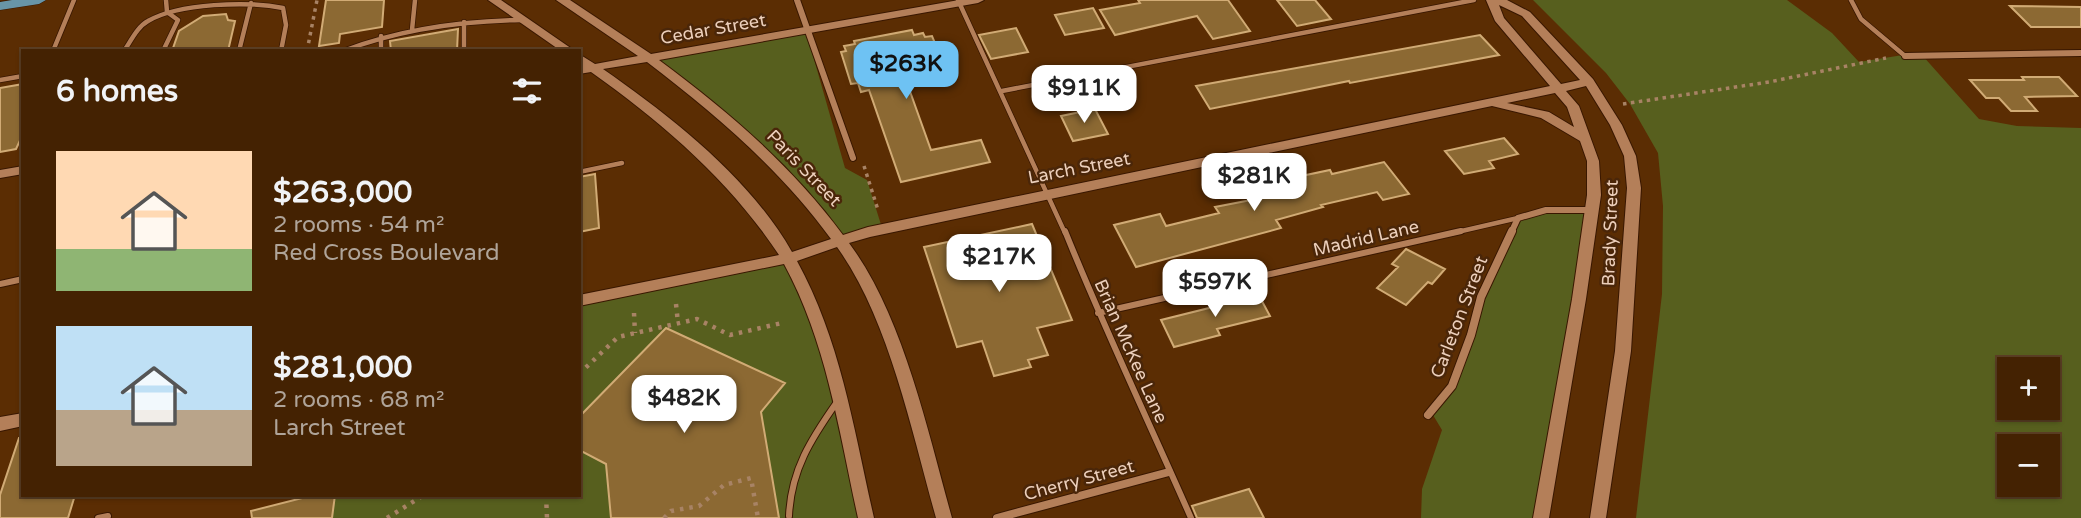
<!DOCTYPE html>
<meta charset="utf-8">
<style>
:root{--surface:#442202;--page:#4e2f11;--text:#f1f3f6;--muted:#afa499;--line:#5c3f24;--accent:#6ec2f3}
body{margin:0;font-family:"Varela Round",sans-serif;background:var(--page);color:var(--text);height:100vh;display:flex;flex-direction:column;font-size:26px;white-space:nowrap}
*{box-sizing:border-box;margin:0}
p{font-size:23px;color:var(--muted)}
.icon{flex:none;width:38px;height:38px;fill:none;stroke:currentColor;stroke-width:2;stroke-linecap:round;stroke-linejoin:round}
.map{position:relative;flex:1;overflow:hidden}
.details{position:absolute;left:21px;top:49px;width:560px;height:448px;display:flex;flex-direction:column;background:var(--surface);border-radius:0px;box-shadow:0 2px 5px #0004,0 0 0 2px var(--line)}
.details>*{flex:none}
.tools{position:absolute;left:1997px;top:357px;display:grid;gap:14px}
.tools a{display:grid;place-items:center;width:63px;height:63px;border-radius:0px;background:var(--surface);box-shadow:0 2px 5px #0004,0 0 0 2px var(--line);font-size:35px}
.price{position:absolute;translate:-50% -60px;padding:0 16px;border-radius:14px;background:#fff;color:#222;font-size:23px;line-height:46px;filter:drop-shadow(0 2px 4px #0008)}
.price::after{content:'';position:absolute;left:50%;top:42px;width:21px;height:16px;margin-left:-10px;background:inherit;clip-path:polygon(0 0,100% 0,50% 100%)}
.price.selected{background:var(--accent);color:#111}
ul{padding:0;list-style:none}
li{display:flex;align-items:center;gap:21px;height:175px;padding:0 35px}
li span{display:grid;place-items:center;flex:none;width:196px;height:140px;border-radius:0px;color:#555}
li>.icon{margin-inline-start:auto}
span .icon{width:84px;height:84px;fill:#fffc;stroke-width:1}
li b{font-size:30px}
h2{display:flex;justify-content:space-between;align-items:center;height:84px;padding:0 35px;font-size:30px}
.map>svg:first-child{display:block}
</style>
<div class="map">
<svg width="2081" height="518" viewBox="0 0 2081 518">
<rect width="100%" height="100%" fill="#5b2d03"/>
<path fill="#575f1e" fill-rule="evenodd" d="M 1533,0 L 1787,0 L 1832,33 L 1859,62 L 1903,55 L 1922,55 L 1979,119 L 2017,126 L 2081,128 L 2081,518 L 1636,518 L 1662,294 L 1663,206 L 1658,153 L 1630,104 L 1606,73 ZM 2009,369 L 2048,369 L 2048,408 L 2009,408 ZM 2009,446 L 2048,446 L 2048,485 L 2009,485 Z
M 806,31 L 845,168 L 867,180 L 883,231 L 843,242 L 830,220 L 651,59 Z
M 1546,209 L 1591,209 L 1539,518 L 1421,518 L 1422,489 L 1442,430 L 1430,410 L 1450,385 L 1517,217 Z
M 787,257 L 821,338 L 863,518 L 331,518 L 334,495 L 579,495 L 579,300 Z"/>
<path fill="#8c6933" stroke="#d1ab75" stroke-width="2" d="M 326,0 L 384,0 L 382,27 L 340,34 L 339,43 L 319,46 Z
M 1138,0 L 1228,0 L 1250,31 L 1213,39 L 1197,16 L 1115,35 L 1100,10 L 1140,3 Z
M 1277,0 L 1315,0 L 1331,19 L 1297,26 Z
M 2010,6 L 2081,7 L 2081,27 L 2031,27 Z
M 1093,8 L 1104,28 L 1065,35 L 1055,15 Z
M 226,14 L 228,20 L 235,21 L 228,51 L 172,51 L 179,31 L 203,16 Z
M 1016,28 L 1028,52 L 991,59 L 979,35 Z
M 458,29 L 457,51 L 391,51 L 390,41 Z
M 912,30 L 914,35 L 923,33 L 925,37 L 932,36 L 946,69 L 939,70 L 941,76 L 907,83 L 931,150 L 981,140 L 990,162 L 901,182 L 869,90 L 861,92 L 858,83 L 851,84 L 841,52 L 846,51 L 844,46 L 855,44 L 854,41 Z
M 1480,35 L 1499,55 L 1350,83 L 1349,81 L 1210,109 L 1196,86 Z
M 2022,77 L 2059,77 L 2077,96 L 2025,97 L 2037,111 L 2011,111 L 1999,98 L 1986,98 L 1970,80 L 2024,80 Z
M 23,84 L 23,134 L 16,149 L 0,152 L 0,88 Z
M 1095,109 L 1108,134 L 1073,141 L 1061,116 Z
M 1504,138 L 1518,154 L 1489,161 L 1494,168 L 1464,174 L 1445,151 Z
M 1384,162 L 1409,194 L 1383,200 L 1377,192 L 1321,205 L 1323,207 L 1276,220 L 1281,228 L 1136,267 L 1114,225 L 1160,214 L 1166,226 L 1219,213 L 1215,207 L 1251,200 L 1247,194 L 1276,187 L 1273,182 L 1330,170 L 1332,174 Z
M 595,174 L 599,228 L 579,232 L 579,177 Z
M 1032,224 L 1072,320 L 1037,328 L 1048,355 L 1028,360 L 1031,367 L 994,376 L 982,341 L 957,347 L 924,247 Z
M 1406,249 L 1445,269 L 1432,284 L 1428,282 L 1406,305 L 1377,288 L 1398,267 L 1392,264 Z
M 1256,290 L 1270,316 L 1217,329 L 1220,335 L 1174,347 L 1161,320 L 1225,304 L 1222,298 Z
M 666,328 L 785,383 L 761,412 L 779,518 L 611,518 L 606,464 L 579,450 L 579,417 Z
M 19,438 L 23,438 L 23,495 L 75,495 L 68,518 L 0,518 L 0,495 Z
M 1249,489 L 1264,518 L 1197,518 L 1192,506 Z
M 314,495 L 335,495 L 332,518 L 252,518 L 251,511 Z"/>
<g fill="none" stroke-linecap="round" stroke-linejoin="round">
<g stroke="#391700" stroke-width="6">
<path id="lane-far1" d="M 166,0 L 167,12
M 958,0 L 1065,233
M 1851,0 L 1861,19 L 1905,56
M 464,22 L 464,51
M 412,30 L 415,0
M 381,36 L 381,51
M 53,51 L 74,0
M 124,51 C 131,41 137,27 148,21 C 179,3 248,1 283,8 L 286,25 L 281,51
M 163,51 L 178,20 L 167,12
M 239,51 L 251,3
M 343,51 C 401,29 459,21 521,20
M 0,80 L 23,76
M 1002,91 L 1474,0
M 579,172 L 622,163
M 1453,233 L 1518,218"/>
</g>
<g stroke="#391700" stroke-width="8">
<path id="lane" d="M 1065,231 C 1104,328 1149,422 1191,518
M 0,284 L 23,279
M 1098,313 L 1461,231
M 789,516 C 791,470 811,439 837,402
M 98,518 L 108,516"/>
</g>
<g stroke="#391700" stroke-width="8">
<path id="street-far1" d="M 797,0 L 853,158
M 1905,56 L 2081,53
M 1511,233 L 1518,218 L 1546,210 L 1592,210"/>
</g>
<g stroke="#391700" stroke-width="10">
<path id="street" d="M 1428,415 L 1452,386 L 1471,335 L 1481,297 L 1512,231
M 997,518 L 1169,472"/>
</g>
<g stroke="#391700" stroke-width="2">
<path id="secondary" d="M 488,0 L 501,0 L 575,51 L 561,51 Z
M 556,0 L 570,0 L 651,54 L 959,0 L 984,0 L 978,3 L 659,60 C 728,111 792,166 843,235 L 868,227 L 1550,86 L 1495,21 L 1486,0 L 1507,0 L 1530,12 L 1593,79 L 1622,125 L 1636,156 L 1641,188 L 1631,351 L 1606,518 L 1590,518 L 1615,351 L 1627,188 L 1624,156 L 1610,125 L 1586,86 L 1566,91 L 1579,106 L 1599,161 L 1601,195 L 1586,299 L 1549,518 L 1533,518 L 1572,299 L 1587,195 L 1587,161 L 1580,141 L 1541,118 L 1492,106 L 870,237 L 849,243 C 903,315 928,432 952,518 L 936,518 C 912,433 889,319 837,247 L 797,261 C 841,341 854,430 874,518 L 858,518 C 839,432 827,343 784,264 L 579,306 L 579,295 L 779,255 C 730,181 663,123 591,72 L 579,74 L 579,66 L 582,66 L 579,64 L 579,54 L 595,64 L 638,56 ZM 1499,5 L 1522,16 L 1580,80 L 1561,84 L 1504,18 ZM 647,62 C 715,114 780,169 831,239 L 792,252 C 750,178 672,117 603,69 ZM 1555,93 L 1567,107 L 1574,127 L 1549,112 L 1507,103 Z
M 23,166 L 23,174 L 0,178 L 0,170 Z
M 23,413 L 23,426 L 0,431 L 0,417 Z"/>
</g>
<g stroke="#391700" stroke-width="1">
<path id="primary" d="M 12,0 L 46,0 L 39,4 L 0,10 L 0,2 Z"/>
</g>
<path stroke="#a88365" stroke-width="3.5" stroke-dasharray="3.5 4.5" stroke-linecap="butt" d="M 307,51 L 317,0
M 1623,104 L 1769,82 L 1886,58
M 864,166 L 878,210"/>
<path stroke="#a88365" stroke-width="4.5" stroke-dasharray="3.5 6" stroke-linecap="butt" d="M 676,304 L 678,323
M 634,313 L 635,333
M 579,374 L 618,337 L 697,319 L 730,335 L 782,323
M 546,495 L 547,518
M 387,518 L 424,495
M 664,518 L 671,511 L 699,506 L 724,485 L 751,478 L 758,518"/>
<use href="#lane-far1" stroke="#b47f59" stroke-width="4.5"/>
<use href="#lane" stroke="#b47f59" stroke-width="6"/>
<use href="#street-far1" stroke="#b47f59" stroke-width="6"/>
<use href="#street" stroke="#b47f59" stroke-width="8"/>
<use href="#secondary" fill="#b47f59" fill-rule="evenodd"/>
<use href="#primary" fill="#6895a8" fill-rule="evenodd"/>
</g>
<g text-anchor="middle" stroke-width="5" stroke-linejoin="round" paint-order="stroke">
<g font-size="18" fill="#eccfbb" stroke="#4a2609">
<text transform="translate(713 29) rotate(-10)" y="6">Cedar Street</text>
<text transform="translate(804 168) rotate(46)" y="6">Paris Street</text>
<text transform="translate(1079 168) rotate(-11)" y="6">Larch Street</text>
<text transform="translate(1610 233) rotate(-88)" y="6">Brady Street</text>
<text transform="translate(1366 238) rotate(-13)" y="6">Madrid Lane</text>
<text transform="translate(1459 317) rotate(-69)" y="6">Carleton Street</text>
<text transform="translate(1131 351) rotate(66)" y="6">Brian McKee Lane</text>
<text transform="translate(1079 480) rotate(-15)" y="6">Cherry Street</text>
</g>
</g>
</svg>
<div class="tools">
<a>+</a>
<a>−</a>
</div>
<b class="price selected" style="left:906px;top:101px">$263K</b>
<b class="price" style="left:1084px;top:125px">$911K</b>
<b class="price" style="left:1254px;top:213px">$281K</b>
<b class="price" style="left:999px;top:294px">$217K</b>
<b class="price" style="left:1215px;top:319px">$597K</b>
<b class="price" style="left:684px;top:435px">$482K</b>
<section class="details">
<h2>6 homes<svg class="icon" aria-label="filters" viewBox="0 0 24 24"><path d="M4 7h16M4 17h16"/><circle cx="9" cy="7" r="2"/><circle cx="15" cy="17" r="2"/></svg></h2>
<ul>
<li><span style="background:linear-gradient(#ffd9b3 70%,#8fb573 0)"><svg class="icon" aria-label="home" viewBox="0 0 24 24"><path d="M3 11l9-7 9 7M6 9v11h12V9"/></svg></span><div><b>$263,000</b><p>2 rooms · 54 m²</p><p>Red Cross Boulevard</p></div></li>
<li><span style="background:linear-gradient(#bfe0f5 60%,#b9a48a 0)"><svg class="icon" aria-label="home" viewBox="0 0 24 24"><path d="M3 11l9-7 9 7M6 9v11h12V9"/></svg></span><div><b>$281,000</b><p>2 rooms · 68 m²</p><p>Larch Street</p></div></li>
</ul>
</section>
</div>
